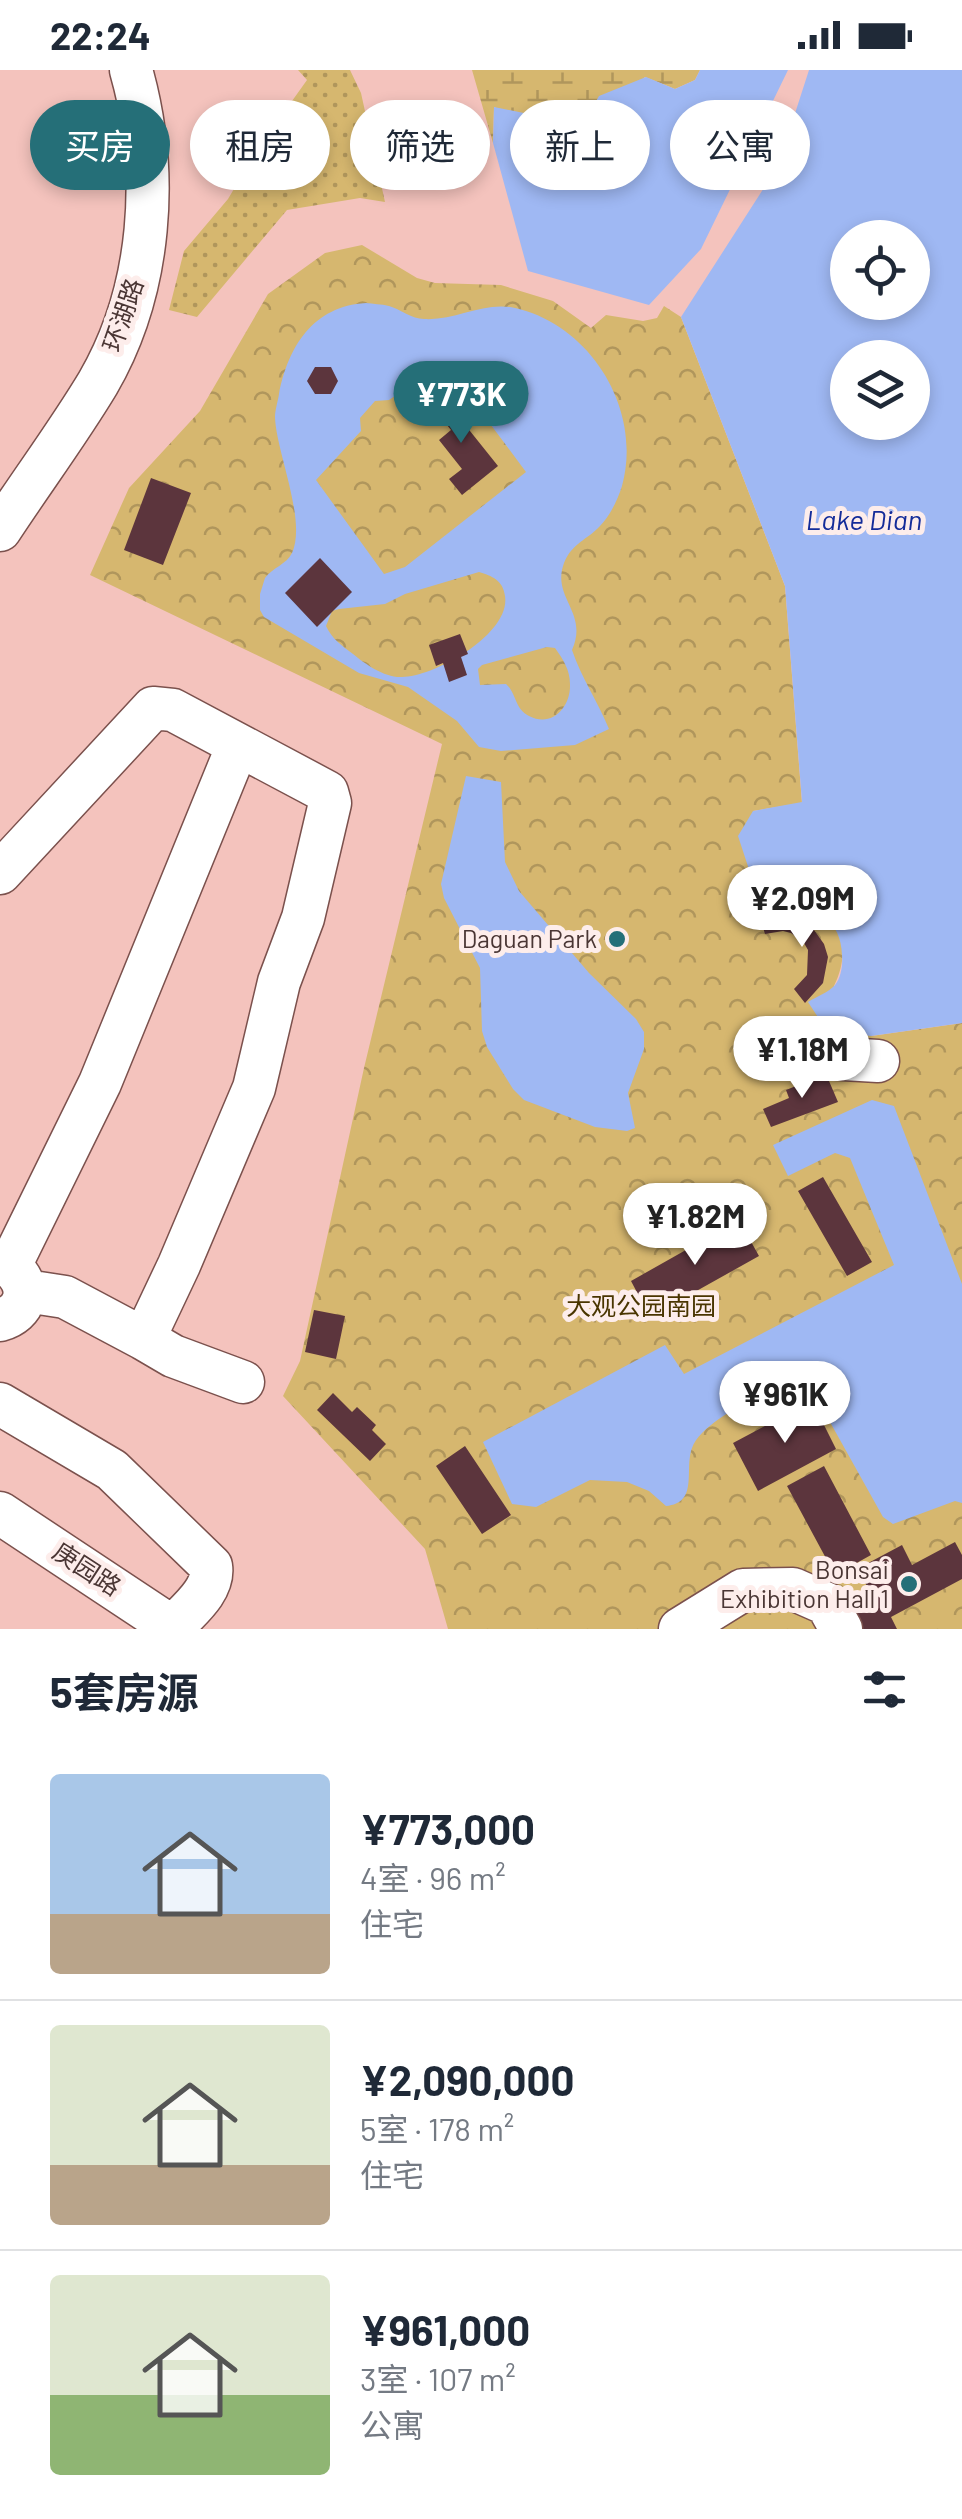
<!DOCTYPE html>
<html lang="zh">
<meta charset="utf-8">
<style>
:root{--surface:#fff;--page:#f6f6f7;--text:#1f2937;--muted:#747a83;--line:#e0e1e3;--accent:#256f78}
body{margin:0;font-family:Barlow,"Noto Sans SC",sans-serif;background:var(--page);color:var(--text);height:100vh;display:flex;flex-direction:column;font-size:38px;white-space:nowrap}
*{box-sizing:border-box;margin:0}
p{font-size:32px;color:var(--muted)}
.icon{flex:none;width:55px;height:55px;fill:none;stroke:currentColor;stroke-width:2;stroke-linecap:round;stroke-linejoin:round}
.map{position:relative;height:1559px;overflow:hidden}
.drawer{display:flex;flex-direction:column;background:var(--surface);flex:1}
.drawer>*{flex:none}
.hud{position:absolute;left:30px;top:30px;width:902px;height:90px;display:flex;gap:20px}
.fabs{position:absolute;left:830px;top:150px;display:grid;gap:20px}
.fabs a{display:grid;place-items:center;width:100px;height:100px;border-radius:50%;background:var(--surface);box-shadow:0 5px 15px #0003;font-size:50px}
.price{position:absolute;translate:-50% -85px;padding:0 22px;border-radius:35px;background:#fff;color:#222;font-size:32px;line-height:65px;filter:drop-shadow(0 2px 5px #0008)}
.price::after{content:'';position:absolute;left:50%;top:60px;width:30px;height:22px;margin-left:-15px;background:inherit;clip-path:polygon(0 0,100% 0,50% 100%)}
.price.current{background:var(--accent);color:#fff}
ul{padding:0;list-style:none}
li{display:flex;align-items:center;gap:30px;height:250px;padding:0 50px}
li+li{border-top:2px solid var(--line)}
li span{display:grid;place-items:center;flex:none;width:280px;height:200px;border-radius:10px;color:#555}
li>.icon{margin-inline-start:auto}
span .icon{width:120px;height:120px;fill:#fffc;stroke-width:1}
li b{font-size:42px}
h2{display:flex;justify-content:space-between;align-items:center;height:120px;padding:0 50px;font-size:42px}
.chip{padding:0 35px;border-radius:45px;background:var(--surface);box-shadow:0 5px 15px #0003;font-size:35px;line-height:90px}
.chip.current{background:var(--accent);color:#fff}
.status{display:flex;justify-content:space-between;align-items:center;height:70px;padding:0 50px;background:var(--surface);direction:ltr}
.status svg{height:28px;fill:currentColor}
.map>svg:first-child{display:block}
</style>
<div class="status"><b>22:24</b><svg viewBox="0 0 49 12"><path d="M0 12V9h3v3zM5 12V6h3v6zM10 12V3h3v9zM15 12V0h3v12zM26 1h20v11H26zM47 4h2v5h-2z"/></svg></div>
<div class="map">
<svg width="962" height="1559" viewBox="0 0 962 1559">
<defs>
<pattern id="grass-dots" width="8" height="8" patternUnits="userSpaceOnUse" patternTransform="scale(2.5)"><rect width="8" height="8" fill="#d6b76f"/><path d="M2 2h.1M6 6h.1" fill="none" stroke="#b0965c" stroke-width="1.8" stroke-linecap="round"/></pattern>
<pattern id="wetland-marsh" width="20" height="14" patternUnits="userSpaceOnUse" patternTransform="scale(2.5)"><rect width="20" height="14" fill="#d6b76f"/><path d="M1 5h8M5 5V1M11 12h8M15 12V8" fill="none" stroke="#b0965c"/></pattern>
<pattern id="park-crowns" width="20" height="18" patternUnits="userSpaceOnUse" patternTransform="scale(2.5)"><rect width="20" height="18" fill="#d6b76f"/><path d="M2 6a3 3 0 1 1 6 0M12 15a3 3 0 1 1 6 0" fill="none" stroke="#b0965c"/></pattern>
</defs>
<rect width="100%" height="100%" fill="#f4c3bd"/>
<path fill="url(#grass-dots)" d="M 298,0 L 350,0 L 361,23 L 385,132 L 360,128 L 287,140 L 197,247 L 169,240 L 184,181 L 228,129 L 274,51 L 277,52 L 307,10 Z"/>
<path fill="url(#wetland-marsh)" d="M 472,0 L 700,0 L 695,10 L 675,19 L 645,7 L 574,72 L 494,37 L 493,73 Z"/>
<path fill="url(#park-crowns)" d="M 362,175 L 417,208 L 435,213 L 501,215 L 553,231 L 591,258 L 606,245 L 643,251 L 657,248 L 664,236 L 681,247 L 785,516 L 802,733 L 753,741 L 762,838 C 817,823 862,859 834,916 L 871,966 L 962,953 L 962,1559 L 448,1559 L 425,1479 L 283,1326 L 300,1291 L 364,998 L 442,674 L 90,505 L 129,418 L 200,341 L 268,224 L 325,183 Z"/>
<path fill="#9fb8f3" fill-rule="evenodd" d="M 700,0 L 788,0 L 701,179 L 649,235 L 528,201 L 493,73 L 494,37 L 558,50 L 574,71 L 599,26 L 646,7 L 675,19 L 695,10 Z
M 809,0 L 962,0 L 962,953 L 871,966 L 827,961 L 808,932 C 816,927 829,922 835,915 C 841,908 843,894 842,885 C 841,841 798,825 762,839 L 738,766 L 753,741 L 802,732 L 785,516 L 681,247 L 778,96 ZM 848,168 L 912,168 L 912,232 L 848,232 ZM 848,288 L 912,288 L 912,352 L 848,352 Z
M 366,233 C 373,234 381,234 389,236 C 400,239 412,249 424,249 C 455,251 484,231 515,238 C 591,255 643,340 622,416 C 618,429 610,446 600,456 C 587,470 572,473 564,493 C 551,528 589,542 572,580 C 581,607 598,632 609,659 L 575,675 L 501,681 L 479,677 L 457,651 L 408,617 L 359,603 L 264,547 L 260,540 L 260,524 L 265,508 C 272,498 287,494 292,483 C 307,450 276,382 275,347 C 275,340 278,331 279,324 C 288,277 313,236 366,233 ZM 444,292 L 526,402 L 405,497 L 384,504 L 316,410 L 361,361 L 360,348 L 375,331 L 389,330 ZM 479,502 C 492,506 503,510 505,526 C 511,564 434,607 402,607 C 385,608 365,594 353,584 C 341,575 332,569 326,556 L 332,541 L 339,539 L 385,534 L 405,524 ZM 547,577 L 555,578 C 563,589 570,600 570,614 C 571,637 552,658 529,646 C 514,638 517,624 506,614 L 480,615 L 478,599 L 482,595 Z
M 466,706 L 501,712 L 505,792 L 519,821 L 589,903 L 636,949 L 644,962 L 644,979 L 628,1023 L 635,1058 L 627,1061 L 595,1057 L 524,1030 L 513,1019 L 487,977 L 482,961 L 480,898 L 444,828 L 441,814 Z
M 872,1030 L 894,1036 L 962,1214 L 962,1433 L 955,1431 L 893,1454 L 883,1447 L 811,1318 L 802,1310 L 790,1310 C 764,1324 702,1350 692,1378 C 684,1400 699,1433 666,1436 L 649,1421 L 627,1412 L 590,1410 L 536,1437 L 512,1434 L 483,1372 L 665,1275 L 684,1304 L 894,1195 L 850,1088 L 835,1083 L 788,1106 L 773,1075 Z"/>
<path fill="#5c353d" d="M 315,297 L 331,297 L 338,311 L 331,324 L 315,324 L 307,311 Z
M 434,316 L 498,396 L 462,425 L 449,409 L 462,399 L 439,370 L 451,360 L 423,325 Z
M 151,408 L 191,423 L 163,495 L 124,480 Z
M 320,488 L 352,522 L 317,557 L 285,523 Z
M 460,564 L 468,584 L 461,587 L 467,605 L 449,612 L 443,593 L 436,596 L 429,575 Z
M 772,844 L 785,844 L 809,853 L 824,874 L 828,887 L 823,913 L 805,933 L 794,919 L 807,905 L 808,880 L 804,873 L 791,863 L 783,861 L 765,864 L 760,848 Z
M 826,1004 L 838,1032 L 771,1057 L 763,1039 L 789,1028 L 786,1020 Z
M 823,1107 L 872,1192 L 847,1206 L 798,1121 Z
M 739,1150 L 759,1186 L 650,1247 L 631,1211 Z
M 314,1240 L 345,1246 L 336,1289 L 305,1282 Z
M 333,1323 L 352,1342 L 357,1337 L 376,1355 L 372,1360 L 386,1374 L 370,1391 L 317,1340 Z
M 812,1331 L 836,1379 L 758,1421 L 733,1373 Z
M 465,1376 L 511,1445 L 482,1464 L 436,1396 Z
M 824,1396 L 871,1485 L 835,1505 L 787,1416 Z
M 955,1472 L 962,1485 L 962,1509 L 891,1547 L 897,1559 L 852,1559 L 838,1534 L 868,1518 L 857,1499 L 902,1475 L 912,1495 Z"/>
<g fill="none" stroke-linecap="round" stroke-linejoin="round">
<g stroke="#7b514d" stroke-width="45">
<path id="minor" d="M 0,460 C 32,411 68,363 98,313 C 152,220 160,102 131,0
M 0,803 L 153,638 L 173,640 L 327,722 L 330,733 L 303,848 L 279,912 L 254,1018 L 179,1195 L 144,1269 L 65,1227 L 26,1221
M 826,988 L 878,991
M 10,1196 L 100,1013 L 238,675
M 0,1250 C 26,1243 33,1218 13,1199
M 144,1269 L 173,1286 L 243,1312
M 0,1334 L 112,1400 L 211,1496 C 215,1521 186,1542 171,1559
M 0,1443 L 175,1559
M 680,1559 L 743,1520 L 793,1519 L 827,1534 L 841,1559"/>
</g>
<use href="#minor" stroke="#fff" stroke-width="42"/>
</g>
<g fill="#256f78" stroke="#fdedeb" stroke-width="4">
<circle cx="617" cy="869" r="10"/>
<circle cx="909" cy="1514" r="10"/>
</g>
<g text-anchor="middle" stroke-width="10" stroke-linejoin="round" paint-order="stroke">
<g font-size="25" fill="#4a3634" stroke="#fdedeb">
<text transform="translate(123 245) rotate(-71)" y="9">环湖路</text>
<text transform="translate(87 1499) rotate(33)" y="9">庚园路</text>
</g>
<g font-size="25" fill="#4a3634" stroke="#fdedeb" text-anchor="end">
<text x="597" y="878">Daguan Park</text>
<text x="889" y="1509">Bonsai<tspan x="889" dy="29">Exhibition Hall 1</tspan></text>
</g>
<g font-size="25" fill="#493500" stroke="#fdedeb">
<text x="641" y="1245">大观公园南园</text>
</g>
<g font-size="28" font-style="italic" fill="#142c99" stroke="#fdedeb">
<text x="864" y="460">Lake Dian</text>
</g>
</g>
</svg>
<div class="fabs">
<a><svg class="icon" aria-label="locate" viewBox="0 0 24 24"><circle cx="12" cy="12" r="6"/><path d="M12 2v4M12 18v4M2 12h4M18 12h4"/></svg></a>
<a><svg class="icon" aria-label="layers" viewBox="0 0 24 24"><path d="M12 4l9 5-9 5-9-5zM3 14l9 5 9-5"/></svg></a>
</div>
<b class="price current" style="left:461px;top:376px">¥773K</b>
<b class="price" style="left:802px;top:880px">¥2.09M</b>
<b class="price" style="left:802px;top:1031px">¥1.18M</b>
<b class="price" style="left:695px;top:1198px">¥1.82M</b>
<b class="price" style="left:785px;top:1376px">¥961K</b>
<div class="hud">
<a class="chip current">买房</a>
<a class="chip">租房</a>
<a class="chip">筛选</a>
<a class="chip">新上</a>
<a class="chip">公寓</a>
</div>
</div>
<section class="drawer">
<h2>5套房源<svg class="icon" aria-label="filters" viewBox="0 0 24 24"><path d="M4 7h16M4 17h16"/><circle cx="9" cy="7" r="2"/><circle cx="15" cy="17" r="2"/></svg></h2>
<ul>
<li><span style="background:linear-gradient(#a9c7e8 70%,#b9a48a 0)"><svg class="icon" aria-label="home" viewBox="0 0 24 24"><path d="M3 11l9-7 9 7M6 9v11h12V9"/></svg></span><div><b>¥773,000</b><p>4室 · 96 m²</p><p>住宅</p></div></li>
<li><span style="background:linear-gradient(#dfe7d0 70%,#b9a48a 0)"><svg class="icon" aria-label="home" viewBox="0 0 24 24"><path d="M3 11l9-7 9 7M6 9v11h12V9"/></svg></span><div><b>¥2,090,000</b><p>5室 · 178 m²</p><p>住宅</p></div></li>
<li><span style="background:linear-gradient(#dfe7d0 60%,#8fb573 0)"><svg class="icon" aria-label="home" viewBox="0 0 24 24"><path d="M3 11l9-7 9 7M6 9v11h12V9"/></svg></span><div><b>¥961,000</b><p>3室 · 107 m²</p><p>公寓</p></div></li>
</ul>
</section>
